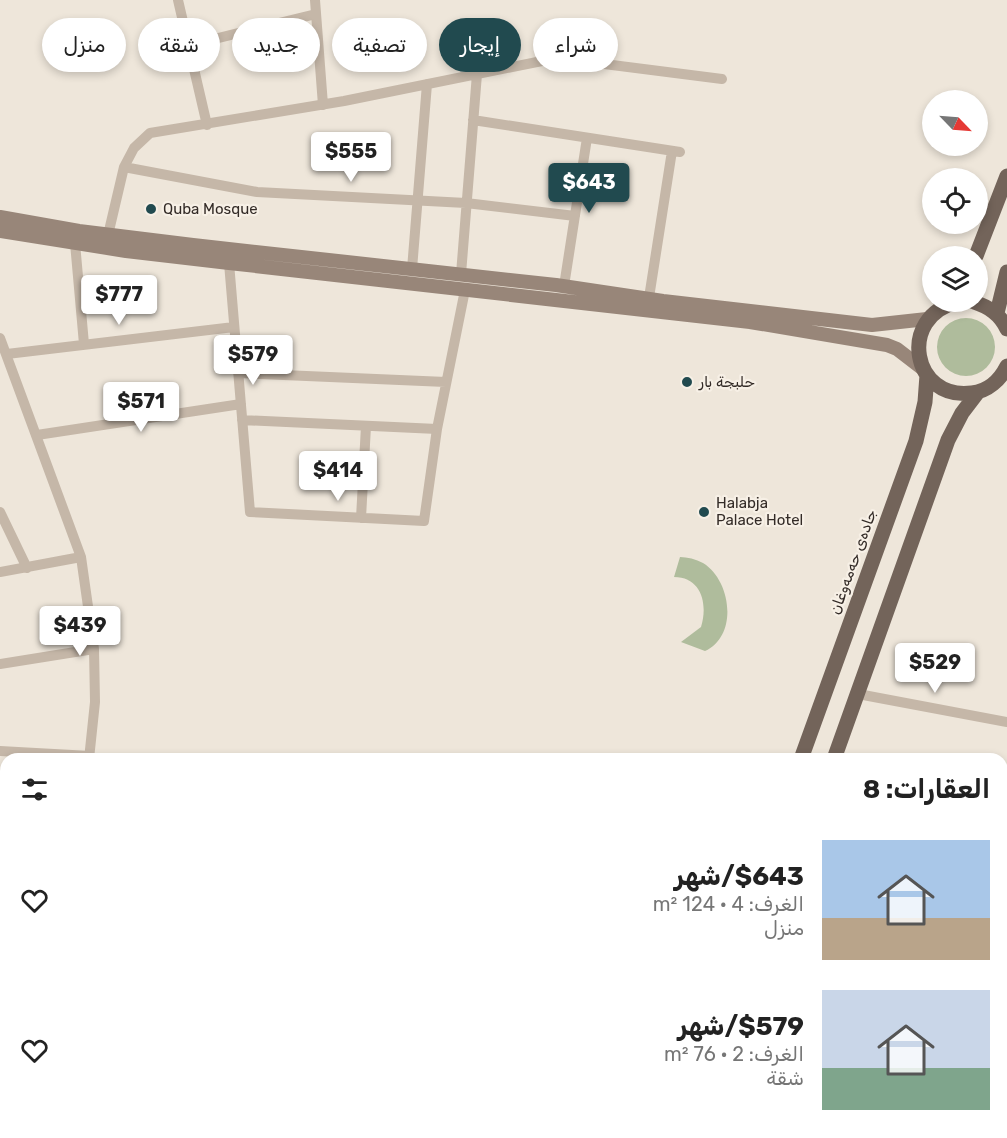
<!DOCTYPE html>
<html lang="ar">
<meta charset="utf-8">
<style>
:root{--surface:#fff;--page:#f2f2f2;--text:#222;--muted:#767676;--accent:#214a4f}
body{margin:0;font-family:Rubik,Vazirmatn,sans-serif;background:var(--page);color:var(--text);direction:rtl;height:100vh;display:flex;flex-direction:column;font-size:22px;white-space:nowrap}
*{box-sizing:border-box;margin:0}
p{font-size:20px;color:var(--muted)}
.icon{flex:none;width:33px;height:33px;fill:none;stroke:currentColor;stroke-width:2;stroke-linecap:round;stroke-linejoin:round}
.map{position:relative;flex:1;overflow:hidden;direction:ltr}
.drawer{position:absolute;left:0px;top:753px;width:1008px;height:386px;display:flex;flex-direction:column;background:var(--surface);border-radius:18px 18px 0 0;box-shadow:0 3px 9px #0003;direction:rtl}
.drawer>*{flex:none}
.top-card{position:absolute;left:18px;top:18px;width:600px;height:54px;direction:rtl;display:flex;gap:12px}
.needle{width:39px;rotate:115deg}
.tools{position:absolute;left:922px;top:90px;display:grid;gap:12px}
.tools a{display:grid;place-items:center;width:66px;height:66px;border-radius:50%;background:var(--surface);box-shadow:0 3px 9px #0003;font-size:30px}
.price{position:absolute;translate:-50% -51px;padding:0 14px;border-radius:6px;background:#fff;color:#222;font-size:20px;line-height:39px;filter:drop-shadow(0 2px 3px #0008)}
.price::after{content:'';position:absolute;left:50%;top:36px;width:18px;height:14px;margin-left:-9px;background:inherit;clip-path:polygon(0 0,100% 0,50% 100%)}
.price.on{background:var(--accent);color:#fff}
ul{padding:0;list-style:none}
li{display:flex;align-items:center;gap:18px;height:150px;padding:0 18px}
li span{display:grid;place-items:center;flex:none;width:168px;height:120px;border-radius:0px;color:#555}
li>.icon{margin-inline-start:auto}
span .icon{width:72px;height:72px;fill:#fffc;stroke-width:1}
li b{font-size:26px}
h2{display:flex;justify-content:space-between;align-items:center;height:72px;padding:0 18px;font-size:26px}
.pill{padding:0 21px;border-radius:27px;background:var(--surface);box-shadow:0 3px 9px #0003;font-size:21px;line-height:54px}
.pill.on{background:var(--accent);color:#fff}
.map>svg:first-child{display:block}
</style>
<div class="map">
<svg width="1007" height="1138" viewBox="0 0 1007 1138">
<rect width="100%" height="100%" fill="#eee6da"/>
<path fill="#afbc9c" d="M937 347a29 29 0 1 1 58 0a29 29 0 1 1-58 0Z
M 680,557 C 687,557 696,559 703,563 C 731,580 739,635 705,651 L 681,642 L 701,627 C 708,605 702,577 674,577 Z"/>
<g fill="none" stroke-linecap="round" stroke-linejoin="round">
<path stroke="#c5b7a8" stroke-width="10" d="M 178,0 L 207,125
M 315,0 L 323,105
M 190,45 L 316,14
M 473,120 L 680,152
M 124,167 L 257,192 L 466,203 L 575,216
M 108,235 L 124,167 L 134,148 L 150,133 L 344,101 L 542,61 L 565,59 L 722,79
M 75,243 L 84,344
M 229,263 L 250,512 L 424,521 L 437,429 L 465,290
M 412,269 L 427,84
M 461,274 L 477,74
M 564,286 L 587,138
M 648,304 L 672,151
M 0,338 L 81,557 L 94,649 L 95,702 L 89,759
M 7,354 L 234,327
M 238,373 L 446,382
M 242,420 L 437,429
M 37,435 L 241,404
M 0,512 L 27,568
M 361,518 L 366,426
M 0,572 L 81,557
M 0,664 L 94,649
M 858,694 L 1007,722
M 0,751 L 90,756
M 0,795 L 6,795
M 0,902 L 6,902
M 0,962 L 6,962
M 0,1109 L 6,1110
M 21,1138 L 21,1132"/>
<path stroke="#988679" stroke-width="14" d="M 0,217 L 79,231 L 193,245 L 556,285 L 663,301 L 872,325 L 927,319
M 0,231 L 126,251 L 229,263 L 750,322 L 887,345 L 897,349 L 923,369"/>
<path stroke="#73645a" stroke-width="15" d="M 976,256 L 1007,176
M 957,302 C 897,317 912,401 972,393 C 988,391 1000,380 1007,366
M 974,302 C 989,307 1000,314 1007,329
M 997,313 L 1007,272
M 801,759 L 916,441 L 925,402 L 927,375
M 834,759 L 948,440 L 962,413 L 978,392
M 664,1138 L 666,1132
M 700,1138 L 702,1132"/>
</g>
<g fill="#214a4f" stroke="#f7f0e6" stroke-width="2">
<circle cx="151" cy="209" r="6"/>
<circle cx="687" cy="382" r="6"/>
<circle cx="704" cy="512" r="6"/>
</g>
<g text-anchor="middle" stroke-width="4.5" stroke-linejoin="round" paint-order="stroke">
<g font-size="15" fill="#332b27" stroke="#f7f0e6" text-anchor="start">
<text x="163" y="214">Quba Mosque</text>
<text x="699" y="387">حلبجة بار</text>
<text x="716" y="508">Halabja<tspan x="716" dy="17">Palace Hotel</tspan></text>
</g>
<g font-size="15" fill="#332b27" stroke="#f7f0e6">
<text transform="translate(853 562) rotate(-70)" y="5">جادەی حەمەوغان</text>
</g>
</g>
</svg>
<div class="tools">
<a><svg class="needle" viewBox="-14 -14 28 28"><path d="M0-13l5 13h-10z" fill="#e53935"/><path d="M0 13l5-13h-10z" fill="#767676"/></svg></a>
<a><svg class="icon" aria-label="locate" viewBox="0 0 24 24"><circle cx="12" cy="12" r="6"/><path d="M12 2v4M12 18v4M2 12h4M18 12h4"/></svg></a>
<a><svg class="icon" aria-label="layers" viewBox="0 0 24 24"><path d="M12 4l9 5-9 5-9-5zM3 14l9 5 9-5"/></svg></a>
</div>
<b class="price" style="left:351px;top:183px">$555</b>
<b class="price on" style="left:589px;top:214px">$643</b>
<b class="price" style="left:119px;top:326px">$777</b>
<b class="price" style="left:253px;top:386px">$579</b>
<b class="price" style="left:141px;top:433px">$571</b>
<b class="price" style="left:338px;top:502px">$414</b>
<b class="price" style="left:80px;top:657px">$439</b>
<b class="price" style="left:935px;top:694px">$529</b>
<div class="top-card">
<a class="pill">شراء</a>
<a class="pill on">إيجار</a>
<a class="pill">تصفية</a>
<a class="pill">جديد</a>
<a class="pill">شقة</a>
<a class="pill">منزل</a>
</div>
<section class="drawer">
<h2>العقارات: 8<svg class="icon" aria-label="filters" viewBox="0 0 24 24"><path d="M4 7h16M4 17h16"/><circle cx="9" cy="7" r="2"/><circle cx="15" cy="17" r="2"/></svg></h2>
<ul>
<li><span style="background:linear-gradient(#a9c7e8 65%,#b9a48a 0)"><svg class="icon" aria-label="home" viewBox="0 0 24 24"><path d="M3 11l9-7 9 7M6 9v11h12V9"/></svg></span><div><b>$643/شهر</b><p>الغرف: 4 · 124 m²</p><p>منزل</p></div><svg class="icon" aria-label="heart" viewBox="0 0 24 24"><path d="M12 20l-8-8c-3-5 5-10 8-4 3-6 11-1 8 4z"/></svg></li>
<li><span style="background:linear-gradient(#c9d6e8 65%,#7fa58c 0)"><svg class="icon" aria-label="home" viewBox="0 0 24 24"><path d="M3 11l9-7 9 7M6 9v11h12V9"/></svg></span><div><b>$579/شهر</b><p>الغرف: 2 · 76 m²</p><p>شقة</p></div><svg class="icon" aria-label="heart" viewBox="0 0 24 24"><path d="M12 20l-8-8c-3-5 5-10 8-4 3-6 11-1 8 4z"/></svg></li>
</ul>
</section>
</div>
